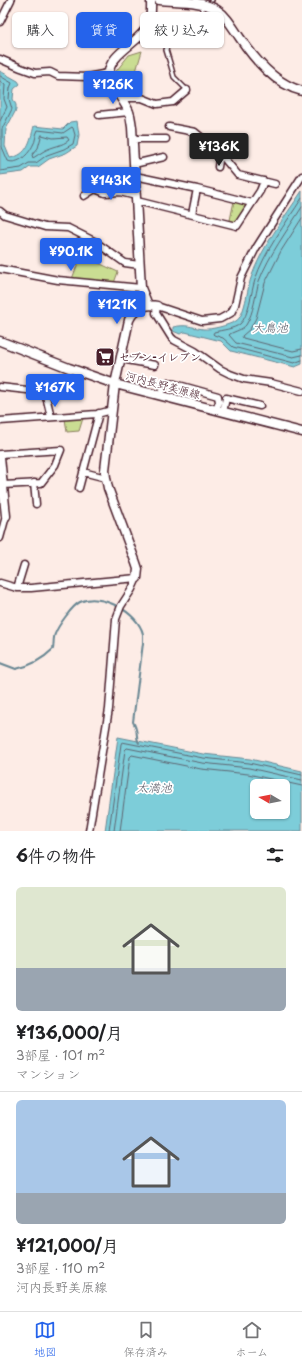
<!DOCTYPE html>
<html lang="ja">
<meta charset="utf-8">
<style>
:root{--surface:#fff;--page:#f6f6f6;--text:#202124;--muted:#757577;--line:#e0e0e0;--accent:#2563eb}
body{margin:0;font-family:"Playpen Sans","Klee One",sans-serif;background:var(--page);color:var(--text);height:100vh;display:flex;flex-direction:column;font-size:15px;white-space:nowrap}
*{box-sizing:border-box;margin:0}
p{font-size:13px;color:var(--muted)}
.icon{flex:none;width:22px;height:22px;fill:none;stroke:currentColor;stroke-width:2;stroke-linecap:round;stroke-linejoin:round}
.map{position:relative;height:831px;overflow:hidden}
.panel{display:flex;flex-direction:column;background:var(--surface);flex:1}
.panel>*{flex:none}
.top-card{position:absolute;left:12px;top:12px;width:278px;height:36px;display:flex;gap:8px}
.needle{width:26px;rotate:280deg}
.buttons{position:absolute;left:250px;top:779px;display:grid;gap:8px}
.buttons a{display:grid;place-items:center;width:40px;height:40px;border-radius:6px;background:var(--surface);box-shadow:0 1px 3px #0004;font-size:20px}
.price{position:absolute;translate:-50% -34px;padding:0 9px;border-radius:4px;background:var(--accent);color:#fff;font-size:13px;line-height:26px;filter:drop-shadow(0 1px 2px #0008)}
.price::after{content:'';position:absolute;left:50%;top:24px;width:12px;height:9px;margin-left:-6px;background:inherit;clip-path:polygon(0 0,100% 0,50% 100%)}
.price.selected{background:#222;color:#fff}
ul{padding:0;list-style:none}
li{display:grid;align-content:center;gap:8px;height:212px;padding:0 16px}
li+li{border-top:1px solid var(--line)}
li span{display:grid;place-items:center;height:124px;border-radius:6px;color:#555}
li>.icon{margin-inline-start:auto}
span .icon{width:72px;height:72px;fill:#fffc;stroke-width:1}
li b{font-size:17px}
h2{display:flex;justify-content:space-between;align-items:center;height:48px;padding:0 16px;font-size:17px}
.tag{padding:0 14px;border-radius:6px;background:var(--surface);box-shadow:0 1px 3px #0004;font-size:14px;line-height:36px}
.tag.selected{background:var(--accent);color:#fff}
.menu{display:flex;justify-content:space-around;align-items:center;height:56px;border-top:1px solid var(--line);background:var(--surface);font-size:11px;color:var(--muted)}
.menu a{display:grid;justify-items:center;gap:2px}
.menu .selected{color:var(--accent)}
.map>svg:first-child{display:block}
</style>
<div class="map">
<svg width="302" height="831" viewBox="0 0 302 831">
<rect width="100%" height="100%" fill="#fdece6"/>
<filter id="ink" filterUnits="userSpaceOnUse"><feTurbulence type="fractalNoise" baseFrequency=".025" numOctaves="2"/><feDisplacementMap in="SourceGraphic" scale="8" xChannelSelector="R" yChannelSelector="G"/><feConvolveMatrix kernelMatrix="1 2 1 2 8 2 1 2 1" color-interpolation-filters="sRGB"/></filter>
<g filter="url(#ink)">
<path fill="#cadd92" stroke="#8a7e5e" d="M 142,51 L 131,88 L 123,93 L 113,75 L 129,55 Z
M 234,201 L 245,204 L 246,207 L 236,222 L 230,220 Z
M 81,255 L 118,272 L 114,283 L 72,279 Z
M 84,415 L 79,431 L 67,432 L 65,419 Z"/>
<path fill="#7dcdd9" stroke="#698793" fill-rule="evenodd" d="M 0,71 L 18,81 L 20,84 L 14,89 L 13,99 L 16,105 L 16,110 L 6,129 L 5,146 L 10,158 C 28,155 30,141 34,126 L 63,129 L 70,122 L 77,121 L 79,135 L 77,146 L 66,153 L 49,159 L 38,167 L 30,167 L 23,172 L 0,175 Z
M 302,191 L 302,364 L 295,367 L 231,351 L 221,341 L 185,332 L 180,334 L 173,331 L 173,327 C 187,324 190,327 203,329 C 211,330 229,325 236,321 C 245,316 247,289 251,278 C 261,248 284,218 302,191 Z
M 118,737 L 203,754 L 250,759 L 302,771 L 302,831 L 105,831 ZM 257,786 L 283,786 L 283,812 L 257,812 Z"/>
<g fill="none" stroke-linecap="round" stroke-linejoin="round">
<path stroke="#5e6571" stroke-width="1" d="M 0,76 L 12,83 L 10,88 L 9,99 L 12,109 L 2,129 L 2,147 L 8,161 C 18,165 29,154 33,145 C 36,141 35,135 38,130 L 63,133 L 72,127 L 73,128 L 75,135 L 73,144 L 64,149 L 47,155 L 36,163 L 29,163 L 21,168 L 0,171
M 0,81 L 5,85 L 4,99 L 7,107 L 0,121
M 42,135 L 53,138 L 67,137 L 69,140 C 62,146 53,146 44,151 C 40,153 37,156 33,158 L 32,155 L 38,148 L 41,137 Z
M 302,198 C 286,223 264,252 255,280 C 251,292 249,316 240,324 C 234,329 222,330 214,332 L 213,334 L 214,335 L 223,338 L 233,347 L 294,363 L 302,360
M 302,207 C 287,231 269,255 259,281 C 255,296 254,312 246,325 C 242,330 235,331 230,334 L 229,335 L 236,343 L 293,357 L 302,355
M 302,218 L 281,251 L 265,283 L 256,318 L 250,329 L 242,336 L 243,338 L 293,351 L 302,349
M 109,831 L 121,744 L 122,742 L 203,758 L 249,763 L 302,775
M 114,831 L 125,750 L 127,748 L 202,763 L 249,768 L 302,780
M 120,831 L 130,757 L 132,755 L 201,769 L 248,774 L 302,786"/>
<path stroke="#698793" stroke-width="2" d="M 0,663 L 16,669 C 30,666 43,659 53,649 C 54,644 53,638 55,634 C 58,626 72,606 80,602 C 100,592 138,612 143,634 C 143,637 143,640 143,643 L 133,722 C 139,731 135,737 139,743"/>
<g stroke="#4a1f2b" stroke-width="6">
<path id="lane" d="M 211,0 L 212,0
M 187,90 L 174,77 L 170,63 L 166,50 L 171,33 L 190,35 L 195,22 L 201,15 L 203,5"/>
</g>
<g stroke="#4a1f2b" stroke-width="9">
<path id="street" d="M 0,22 L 11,0
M 0,59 L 21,68 L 35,73 L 50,72 L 58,76 L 87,77 L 108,73
M 122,98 L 142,98 L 157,104 L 173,102 L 187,90
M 99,115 L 129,112
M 169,127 L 195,132 L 218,151 L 238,175 L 275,184
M 133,139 L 166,139
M 134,164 L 164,157
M 218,167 L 220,154
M 135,176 L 197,189 L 252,203 L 237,226 L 137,201
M 302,176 L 256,248 L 241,278 L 235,305 L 231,313 L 220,319 L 202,321 L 157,306 L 156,313 L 171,337 L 174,340 L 195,351 L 220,369 L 230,374 L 244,379 L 271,383 L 302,391
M 84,196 L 95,189 L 105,193 L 120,192 L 136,196
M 252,203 L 260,191 L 264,181
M 0,211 L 5,215 L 45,227 L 68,228 L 94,241 L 125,263 L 139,265
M 192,214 L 197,189
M 0,269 L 58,280 L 141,288
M 121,359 L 155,365
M 0,387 L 45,392 L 51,417
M 161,396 L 164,386 L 168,382 L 218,396 L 219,402 L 216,410
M 223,412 L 226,398 L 260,406
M 0,421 L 97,414 L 112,410
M 0,454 L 61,450 L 55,465 L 41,483 L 3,485
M 83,472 L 106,478
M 34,483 L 36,504
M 79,488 L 99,413
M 0,538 L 6,516
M 0,583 L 17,588 L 31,588 L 137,578 L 132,589 L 121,606 L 116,619 L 109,709 L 89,831
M 17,588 L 24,565"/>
</g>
<g stroke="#4a1f2b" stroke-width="11">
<path id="secondary" d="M 159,0 C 178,2 201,0 217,10 C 227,16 233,28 240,38 C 255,60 275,84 302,91
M 148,305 L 141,288 L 132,127 C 131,122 131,117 129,112 C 125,101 109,84 109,74 C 108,54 141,42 148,25 C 152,17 151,8 151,0
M 0,341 L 69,368 L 115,384 L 302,432
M 0,457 L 6,516
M 137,578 L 138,569 L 136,563 L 108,488 L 106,478 L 105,470 L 115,384 L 129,320 C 134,309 145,303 157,306"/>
</g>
<use href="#lane" stroke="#fff" stroke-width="3"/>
<use href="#street" stroke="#fff" stroke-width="6"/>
<use href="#secondary" stroke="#fff" stroke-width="8"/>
</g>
</g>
<defs>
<g id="supermarket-square" transform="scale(1)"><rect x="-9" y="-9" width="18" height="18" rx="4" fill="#4a1f2b" stroke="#fff"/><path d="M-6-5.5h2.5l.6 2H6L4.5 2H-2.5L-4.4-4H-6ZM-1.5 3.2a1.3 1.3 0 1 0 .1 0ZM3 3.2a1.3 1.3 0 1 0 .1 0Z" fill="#fff"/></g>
</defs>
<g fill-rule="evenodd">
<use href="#supermarket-square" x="105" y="357"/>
</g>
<g text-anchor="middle" stroke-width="3.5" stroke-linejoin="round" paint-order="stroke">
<g font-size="11" font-weight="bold" fill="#4a1f2b" stroke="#fff" text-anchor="start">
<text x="119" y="361">セブン-イレブン</text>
</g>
<g font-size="11" fill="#4a1f2b" stroke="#fff">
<text transform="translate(163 385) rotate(15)" y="4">河内長野美原線</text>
</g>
<g font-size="12" font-style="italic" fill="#5c5c68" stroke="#fff">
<text x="270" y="332">大鳥池</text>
<text x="154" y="792">太満池</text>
</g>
</g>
</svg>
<div class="buttons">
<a><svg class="needle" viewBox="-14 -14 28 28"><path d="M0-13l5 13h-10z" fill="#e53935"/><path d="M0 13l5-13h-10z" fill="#757577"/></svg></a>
</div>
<b class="price" style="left:113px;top:105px">¥126K</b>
<b class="price selected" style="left:219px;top:167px">¥136K</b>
<b class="price" style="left:111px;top:201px">¥143K</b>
<b class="price" style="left:71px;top:272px">¥90.1K</b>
<b class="price" style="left:117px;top:325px">¥121K</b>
<b class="price" style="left:55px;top:408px">¥167K</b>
<div class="top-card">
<a class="tag">購入</a>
<a class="tag selected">賃貸</a>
<a class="tag">絞り込み</a>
</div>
</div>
<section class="panel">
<h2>6件の物件<svg class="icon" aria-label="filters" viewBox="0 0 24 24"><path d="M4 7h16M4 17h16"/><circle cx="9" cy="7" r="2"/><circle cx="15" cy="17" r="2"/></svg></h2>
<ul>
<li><span style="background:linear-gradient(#dfe7d0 65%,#9aa5b1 0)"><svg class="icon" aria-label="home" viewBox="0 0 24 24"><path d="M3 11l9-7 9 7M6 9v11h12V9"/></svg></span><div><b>¥136,000/月</b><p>3部屋 · 101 m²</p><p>マンション</p></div></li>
<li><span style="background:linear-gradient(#a9c7e8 75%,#9aa5b1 0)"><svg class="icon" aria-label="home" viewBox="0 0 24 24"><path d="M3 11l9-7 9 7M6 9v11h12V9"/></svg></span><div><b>¥121,000/月</b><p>3部屋 · 110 m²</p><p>河内長野美原線</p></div></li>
</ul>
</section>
<nav class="menu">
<a class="selected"><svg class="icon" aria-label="map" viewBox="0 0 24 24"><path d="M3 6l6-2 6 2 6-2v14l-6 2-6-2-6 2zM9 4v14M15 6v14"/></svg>地図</a>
<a><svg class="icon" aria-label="saved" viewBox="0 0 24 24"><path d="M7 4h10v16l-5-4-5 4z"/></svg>保存済み</a>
<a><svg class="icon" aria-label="home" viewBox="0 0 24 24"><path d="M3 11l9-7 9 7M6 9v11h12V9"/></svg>ホーム</a>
</nav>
